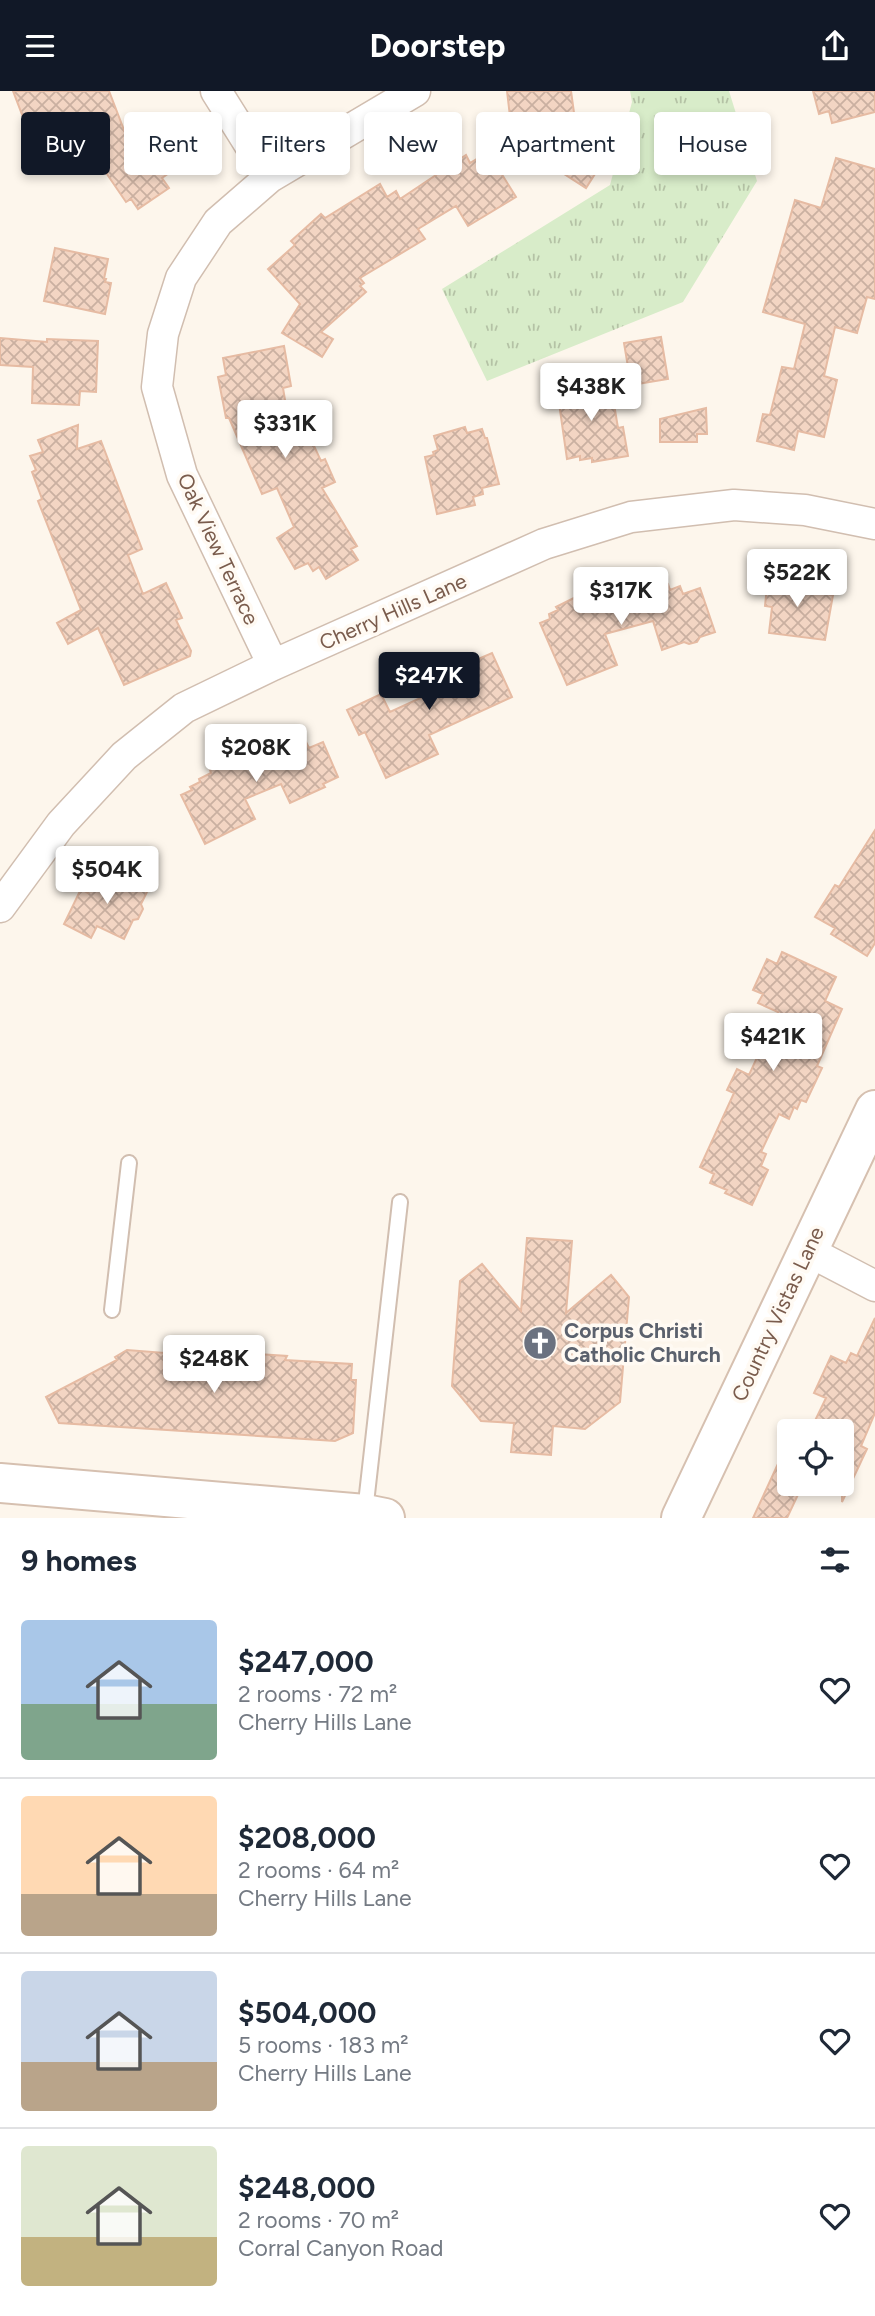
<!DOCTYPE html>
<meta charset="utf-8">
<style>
:root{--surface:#fff;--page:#f2f2f3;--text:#1f2937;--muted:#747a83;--line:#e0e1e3;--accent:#111827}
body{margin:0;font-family:Figtree,sans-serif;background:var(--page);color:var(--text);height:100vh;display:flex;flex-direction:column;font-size:26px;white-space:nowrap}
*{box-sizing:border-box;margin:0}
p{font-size:23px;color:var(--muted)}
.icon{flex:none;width:38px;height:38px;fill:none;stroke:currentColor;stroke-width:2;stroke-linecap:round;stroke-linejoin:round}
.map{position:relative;height:1427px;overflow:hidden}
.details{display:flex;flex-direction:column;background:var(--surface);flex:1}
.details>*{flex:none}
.hud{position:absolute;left:21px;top:21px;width:833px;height:63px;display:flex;gap:14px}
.fabs{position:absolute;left:777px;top:1328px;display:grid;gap:14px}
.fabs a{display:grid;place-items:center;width:77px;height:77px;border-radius:7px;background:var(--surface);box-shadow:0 4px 10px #0003;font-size:35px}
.price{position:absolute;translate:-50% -60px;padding:0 16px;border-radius:7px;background:#fff;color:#222;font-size:23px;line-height:46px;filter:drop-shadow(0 2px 4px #0008)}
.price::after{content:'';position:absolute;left:50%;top:42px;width:21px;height:16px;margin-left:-10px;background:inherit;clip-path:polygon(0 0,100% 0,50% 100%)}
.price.on{background:var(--accent);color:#fff}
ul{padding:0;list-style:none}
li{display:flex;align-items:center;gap:21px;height:175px;padding:0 21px}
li+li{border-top:2px solid var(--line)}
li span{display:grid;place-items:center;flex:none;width:196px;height:140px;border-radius:7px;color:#555}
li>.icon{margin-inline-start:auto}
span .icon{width:84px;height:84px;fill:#fffc;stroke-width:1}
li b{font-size:30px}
h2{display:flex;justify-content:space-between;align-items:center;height:84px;padding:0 21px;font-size:30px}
.chip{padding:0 24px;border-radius:7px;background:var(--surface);box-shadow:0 4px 10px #0003;font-size:24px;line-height:63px}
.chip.on{background:var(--accent);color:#fff}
header{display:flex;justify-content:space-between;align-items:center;height:91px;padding:0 21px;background:var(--accent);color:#fff;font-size:32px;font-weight:700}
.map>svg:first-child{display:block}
</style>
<header><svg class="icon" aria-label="menu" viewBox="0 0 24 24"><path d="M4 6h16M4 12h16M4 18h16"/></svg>Doorstep<svg class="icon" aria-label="share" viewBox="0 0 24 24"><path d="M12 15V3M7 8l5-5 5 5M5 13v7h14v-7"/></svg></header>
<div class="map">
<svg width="875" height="1427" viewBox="0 0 875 1427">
<defs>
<pattern id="grass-tufts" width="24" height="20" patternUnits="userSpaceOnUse" patternTransform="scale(1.75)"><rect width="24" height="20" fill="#d8ecc9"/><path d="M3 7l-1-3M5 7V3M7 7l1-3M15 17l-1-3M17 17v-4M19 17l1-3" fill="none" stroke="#b4c2a5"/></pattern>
<pattern id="building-cross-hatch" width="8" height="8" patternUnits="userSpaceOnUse" patternTransform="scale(1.75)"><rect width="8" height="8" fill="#f3d5c3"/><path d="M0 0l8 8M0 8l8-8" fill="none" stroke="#cab0a1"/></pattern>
</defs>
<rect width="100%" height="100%" fill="#fdf6ec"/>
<path fill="url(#grass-tufts)" d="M 630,0 L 729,0 L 757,90 L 683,211 L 487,290 L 442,198 L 610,94 L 632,11 Z"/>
<path fill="url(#building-cross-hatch)" stroke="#e6bba3" stroke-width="2" d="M 13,0 L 109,0 L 129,52 L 153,36 L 174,66 L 163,74 L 169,82 L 162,87 L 169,97 L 138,118 L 131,108 L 126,111 L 85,51 L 73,56 L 69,48 L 53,54 L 44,53 L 35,46 L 31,47 Z
M 507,0 L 571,0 L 575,29 L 614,53 L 586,97 L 547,72 L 568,39 L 530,44 L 529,32 L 511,34 Z
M 813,0 L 875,0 L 875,21 L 832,32 L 829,20 L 819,23 Z
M 488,61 L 516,106 L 468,135 L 456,115 L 418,138 L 425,148 L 360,187 L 364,192 L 360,195 L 366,201 L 321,241 L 333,248 L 322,266 L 282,242 L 300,213 L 268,178 L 295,154 L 291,150 L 321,123 L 325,127 L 380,93 L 387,106 L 396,100 L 400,108 L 466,64 L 470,72 Z
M 836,67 L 875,78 L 875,208 L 867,206 L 857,242 L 835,236 L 824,285 L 837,289 L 824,346 L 798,340 L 794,359 L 757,350 L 763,323 L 770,324 L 782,276 L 794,278 L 805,233 L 763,221 L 795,109 L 821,117 Z
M 55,157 L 108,168 L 104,188 L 106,188 L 105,191 L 111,192 L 105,223 L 44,210 Z
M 661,246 L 668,288 L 631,294 L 624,252 Z
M 0,247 L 47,251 L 47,248 L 98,250 L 96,301 L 80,300 L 79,314 L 32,312 L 33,276 L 0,274 Z
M 284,255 L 291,295 L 283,297 L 291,345 L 307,340 L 321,370 L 325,368 L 335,391 L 322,397 L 357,455 L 351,458 L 358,469 L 326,488 L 319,476 L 313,480 L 308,472 L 295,478 L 277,447 L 294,436 L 277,397 L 262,403 L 229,327 L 226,327 L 218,286 L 226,284 L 223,267 Z
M 610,289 L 618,337 L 623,336 L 628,365 L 592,371 L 592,367 L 580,369 L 580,365 L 567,368 L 557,298 Z
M 706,317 L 707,343 L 697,343 L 697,351 L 660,351 L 660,328 Z
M 78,334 L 77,358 L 101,350 L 142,458 L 128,464 L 143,503 L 166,492 L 182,527 L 176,529 L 191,560 L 190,565 L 124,594 L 98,537 L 68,553 L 57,532 L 81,519 L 38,410 L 42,408 L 32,381 L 36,379 L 30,365 L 43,361 L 38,349 Z
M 465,336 L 467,342 L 482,338 L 485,347 L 487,347 L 499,393 L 482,397 L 483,403 L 473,406 L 475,414 L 437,423 L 425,366 L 434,364 L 433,361 L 438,359 L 434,345 Z
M 768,485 L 807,491 L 805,495 L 814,496 L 813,501 L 833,504 L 825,549 L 769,542 L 772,516 L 765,515 Z
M 668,493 L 670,499 L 680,495 L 683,503 L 700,497 L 715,541 L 700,546 L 697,551 L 689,553 L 684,551 L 662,559 L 653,530 L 605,543 L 617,574 L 567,594 L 540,532 L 550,528 L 549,523 L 558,519 L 556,516 L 590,499 L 597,516 Z
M 473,562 L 476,569 L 492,562 L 512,606 L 429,644 L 438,663 L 386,687 L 365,641 L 359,644 L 347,619 L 381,603 L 390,621 L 438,599 L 430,582 Z
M 293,644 L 295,650 L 304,647 L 309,657 L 323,651 L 338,686 L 323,693 L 325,696 L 290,712 L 281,693 L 245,708 L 255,728 L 205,753 L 181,704 L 192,699 L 190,696 L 200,691 L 199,688 L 211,682 L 210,679 Z
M 875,739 L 875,852 L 867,865 L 831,843 L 835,837 L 815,826 L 835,794 L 839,796 Z
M 106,778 L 148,799 L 141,813 L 143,818 L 138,828 L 133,829 L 124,848 L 97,835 L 91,847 L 64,833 L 81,798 L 88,802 L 93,792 L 98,794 Z
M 782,861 L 836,886 L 825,910 L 842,918 L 817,975 L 822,977 L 806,1011 L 801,1009 L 797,1018 L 794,1016 L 789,1028 L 779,1023 L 761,1061 L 766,1063 L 761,1075 L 768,1079 L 752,1114 L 725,1102 L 727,1099 L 710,1092 L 714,1083 L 700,1076 L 734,1002 L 727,999 L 737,978 L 749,984 L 778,921 L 758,912 L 763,903 L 753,899 L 767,868 L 777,873 Z
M 527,1147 L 572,1150 L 566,1222 L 611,1184 L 629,1206 L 620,1311 L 585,1338 L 553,1335 L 551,1364 L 511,1361 L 514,1332 L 481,1330 L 452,1295 L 460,1190 L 482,1173 L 521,1220 Z
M 875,1227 L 875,1322 L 861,1355 L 867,1358 L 842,1411 L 842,1340 L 810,1340 L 826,1307 L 814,1302 L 831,1265 L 846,1272 L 851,1262 L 857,1265 Z
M 165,1257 L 287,1265 L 285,1269 L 352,1273 L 351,1289 L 356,1289 L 353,1342 L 335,1350 L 59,1332 L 46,1306 L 117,1269 L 115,1266 L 127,1259 L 165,1262 Z
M 789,1349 L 789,1393 L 803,1393 L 787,1427 L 753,1427 Z"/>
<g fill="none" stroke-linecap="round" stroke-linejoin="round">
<g stroke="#d1beb0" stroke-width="18">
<path id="lane" d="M 112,1219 L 129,1072
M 365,1421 L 400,1111"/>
</g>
<g stroke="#d1beb0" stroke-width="33">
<path id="street" d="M 216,0 L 270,86
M 273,574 L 182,384 L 157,296 L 163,243 L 181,187 L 218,131 L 270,86 L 415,0
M 0,816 L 61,733 L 124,665 L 184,617 L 273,574 L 544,453 L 631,426 L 734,414 L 805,419 L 875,433
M 808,1160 L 875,1195"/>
</g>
<g stroke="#d6c0b0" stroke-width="42">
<path id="secondary" d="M 0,1392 L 365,1423 L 385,1427
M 681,1427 L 875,1019"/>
</g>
<use href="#lane" stroke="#fff" stroke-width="14"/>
<use href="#street" stroke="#fff" stroke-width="30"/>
<use href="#secondary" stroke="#fff" stroke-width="38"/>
</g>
<defs>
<g id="church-disc" transform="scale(1.75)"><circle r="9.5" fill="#6b7280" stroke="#fffaf3"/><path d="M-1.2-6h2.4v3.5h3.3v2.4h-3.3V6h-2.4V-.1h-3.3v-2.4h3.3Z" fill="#fff"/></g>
</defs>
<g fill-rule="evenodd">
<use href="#church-disc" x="540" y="1252"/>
</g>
<g text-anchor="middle" stroke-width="7" stroke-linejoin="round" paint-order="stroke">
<g font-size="21" fill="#7a5c4d" stroke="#fffaf3">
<text transform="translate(218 458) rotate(65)" y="7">Oak View Terrace</text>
<text transform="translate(393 521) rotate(-24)" y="7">Cherry Hills Lane</text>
<text transform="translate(778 1223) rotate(-65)" y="7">Country Vistas Lane</text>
</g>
<g font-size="21" font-weight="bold" fill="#5b616d" stroke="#fffaf3" text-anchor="start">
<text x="564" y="1247">Corpus Christi<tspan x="564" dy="24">Catholic Church</tspan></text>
</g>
</g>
</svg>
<div class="fabs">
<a><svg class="icon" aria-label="locate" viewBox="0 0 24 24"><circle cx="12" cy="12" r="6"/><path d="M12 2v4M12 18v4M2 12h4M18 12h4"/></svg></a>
</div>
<b class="price" style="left:591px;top:332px">$438K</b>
<b class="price" style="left:285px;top:369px">$331K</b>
<b class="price" style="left:797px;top:518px">$522K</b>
<b class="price" style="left:621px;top:536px">$317K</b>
<b class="price on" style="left:429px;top:621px">$247K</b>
<b class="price" style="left:256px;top:693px">$208K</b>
<b class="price" style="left:107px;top:815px">$504K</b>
<b class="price" style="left:773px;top:982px">$421K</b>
<b class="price" style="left:214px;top:1304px">$248K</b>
<div class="hud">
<a class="chip on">Buy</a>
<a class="chip">Rent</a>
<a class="chip">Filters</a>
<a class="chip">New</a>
<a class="chip">Apartment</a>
<a class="chip">House</a>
</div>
</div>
<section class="details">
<h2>9 homes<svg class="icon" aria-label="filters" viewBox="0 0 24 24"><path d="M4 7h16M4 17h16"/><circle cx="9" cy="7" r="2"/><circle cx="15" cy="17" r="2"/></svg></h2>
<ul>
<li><span style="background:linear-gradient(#a9c7e8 60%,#7fa58c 0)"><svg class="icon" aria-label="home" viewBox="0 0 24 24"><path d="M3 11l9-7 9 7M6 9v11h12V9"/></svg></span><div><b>$247,000</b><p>2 rooms · 72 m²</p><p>Cherry Hills Lane</p></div><svg class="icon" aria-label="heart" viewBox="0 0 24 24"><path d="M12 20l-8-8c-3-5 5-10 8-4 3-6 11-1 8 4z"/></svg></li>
<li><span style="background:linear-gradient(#ffd9b3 70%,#b9a48a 0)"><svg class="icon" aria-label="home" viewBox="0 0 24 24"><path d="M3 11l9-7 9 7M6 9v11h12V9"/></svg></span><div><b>$208,000</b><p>2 rooms · 64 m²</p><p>Cherry Hills Lane</p></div><svg class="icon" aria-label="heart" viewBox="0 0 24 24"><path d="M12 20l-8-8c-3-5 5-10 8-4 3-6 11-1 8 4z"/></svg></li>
<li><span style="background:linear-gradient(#c9d6e8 65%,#b9a48a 0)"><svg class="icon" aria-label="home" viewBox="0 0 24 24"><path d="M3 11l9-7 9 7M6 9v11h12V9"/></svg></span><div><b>$504,000</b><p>5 rooms · 183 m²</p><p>Cherry Hills Lane</p></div><svg class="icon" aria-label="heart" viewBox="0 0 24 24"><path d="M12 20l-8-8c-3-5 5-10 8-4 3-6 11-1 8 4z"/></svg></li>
<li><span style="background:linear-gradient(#dfe7d0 65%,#c2b280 0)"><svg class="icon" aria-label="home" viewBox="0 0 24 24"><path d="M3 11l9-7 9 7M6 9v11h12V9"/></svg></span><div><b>$248,000</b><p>2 rooms · 70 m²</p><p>Corral Canyon Road</p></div><svg class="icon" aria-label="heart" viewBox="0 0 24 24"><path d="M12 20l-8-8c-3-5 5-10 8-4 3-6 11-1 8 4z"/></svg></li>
</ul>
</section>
